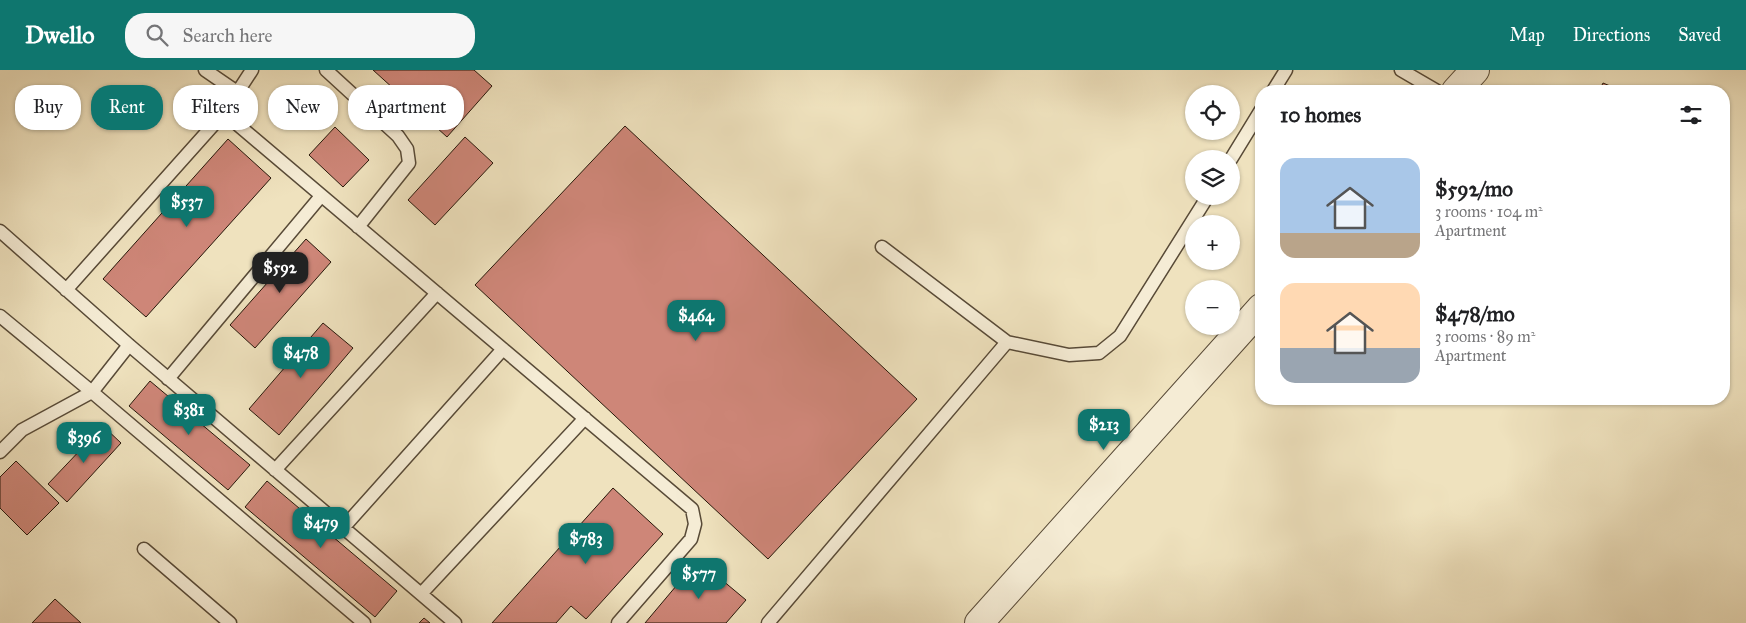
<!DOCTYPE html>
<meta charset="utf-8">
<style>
:root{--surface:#fff;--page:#f6f6f6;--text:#202124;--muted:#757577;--accent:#0f766e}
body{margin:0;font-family:"IM FELL Great Primer",serif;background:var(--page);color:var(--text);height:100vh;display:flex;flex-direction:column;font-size:19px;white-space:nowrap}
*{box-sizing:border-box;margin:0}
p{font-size:16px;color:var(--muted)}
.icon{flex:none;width:28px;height:28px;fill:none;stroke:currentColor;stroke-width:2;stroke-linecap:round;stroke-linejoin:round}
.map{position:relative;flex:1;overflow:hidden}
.side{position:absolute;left:1255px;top:15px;width:475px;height:320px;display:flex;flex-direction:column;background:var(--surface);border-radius:20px;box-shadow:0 1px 4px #0004}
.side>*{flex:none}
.banner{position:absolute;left:15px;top:15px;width:475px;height:45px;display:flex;gap:10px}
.buttons{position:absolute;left:1185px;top:15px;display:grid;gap:10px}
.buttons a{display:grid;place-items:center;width:55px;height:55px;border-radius:50%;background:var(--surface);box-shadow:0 1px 4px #0004;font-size:25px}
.price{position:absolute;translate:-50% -42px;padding:0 11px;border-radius:10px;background:var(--accent);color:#fff;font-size:16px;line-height:32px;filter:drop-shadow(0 1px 2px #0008)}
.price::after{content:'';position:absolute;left:50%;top:30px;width:15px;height:11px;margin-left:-8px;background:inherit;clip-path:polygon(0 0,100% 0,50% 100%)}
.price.active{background:#222;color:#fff}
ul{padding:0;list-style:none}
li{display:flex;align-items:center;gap:15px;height:125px;padding:0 25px}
li span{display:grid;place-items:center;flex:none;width:140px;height:100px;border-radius:15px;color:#555}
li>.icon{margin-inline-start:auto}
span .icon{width:60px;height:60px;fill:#fffc;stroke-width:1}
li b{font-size:21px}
h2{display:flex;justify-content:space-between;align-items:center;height:60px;padding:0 25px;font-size:21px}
.pill{padding:0 18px;border-radius:20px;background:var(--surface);box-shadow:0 1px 4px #0004;font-size:18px;line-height:45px}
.pill.active{background:var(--accent);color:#fff}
header{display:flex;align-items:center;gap:30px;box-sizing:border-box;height:70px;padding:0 25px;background:var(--accent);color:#fff}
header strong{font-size:24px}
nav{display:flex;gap:28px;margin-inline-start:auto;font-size:18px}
.search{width:350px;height:45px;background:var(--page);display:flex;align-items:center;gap:12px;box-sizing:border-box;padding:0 18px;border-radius:20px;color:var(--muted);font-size:19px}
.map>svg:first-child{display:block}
</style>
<header>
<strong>Dwello</strong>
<div class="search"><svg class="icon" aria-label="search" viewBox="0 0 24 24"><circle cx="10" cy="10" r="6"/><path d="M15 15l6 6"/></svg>Search here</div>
<nav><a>Map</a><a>Directions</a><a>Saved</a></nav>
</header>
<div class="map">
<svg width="1746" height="553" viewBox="0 0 1746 553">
<rect width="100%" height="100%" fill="#efe2be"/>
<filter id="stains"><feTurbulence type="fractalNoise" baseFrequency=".004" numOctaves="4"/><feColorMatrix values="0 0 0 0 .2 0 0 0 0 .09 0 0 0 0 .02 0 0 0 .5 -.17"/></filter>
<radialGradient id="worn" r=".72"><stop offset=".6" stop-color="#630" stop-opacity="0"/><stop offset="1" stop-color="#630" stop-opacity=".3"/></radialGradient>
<path fill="#ce8678" stroke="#26170a" d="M 373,0 L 474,0 L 492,16 L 447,67 Z
M 1603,13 L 1622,21 L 1599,21 Z
M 625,56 L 917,329 L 768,489 L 475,215 Z
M 335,57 L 369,90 L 343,117 L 309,85 Z
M 465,67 L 493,93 L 435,155 L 408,130 Z
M 228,69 L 271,108 L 146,247 L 103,209 Z
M 306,169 L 331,192 L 255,278 L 230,255 Z
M 323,253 L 353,278 L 279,365 L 249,339 Z
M 150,311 L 250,395 L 228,420 L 129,336 Z
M 103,356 L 121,373 L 67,432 L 48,414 Z
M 16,391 L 59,433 L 27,465 L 0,438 L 0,407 Z
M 267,411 L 397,521 L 375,547 L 245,437 Z
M 613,418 L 663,464 L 586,549 L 571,536 L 556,553 L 492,553 Z
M 698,490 L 746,530 L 726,553 L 645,553 Z
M 55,529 L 81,553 L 32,553 Z
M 424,548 L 430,553 L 419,553 Z"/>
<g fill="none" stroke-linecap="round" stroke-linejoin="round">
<g stroke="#584a37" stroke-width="15">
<path id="service" d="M 205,0 L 237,22
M 326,0 L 398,66 L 407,79 L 409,93 L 358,157
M 1401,0 L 1437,21
M 1273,21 L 1286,0
M 224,43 L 692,439 L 695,454 L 691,469 L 618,553
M 1231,89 L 1261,40
M 0,161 L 129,275 L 455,553
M 882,177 L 1007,272 L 1069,285 L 1099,283 L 1120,266 L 1208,126
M 66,220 L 224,43 L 252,0
M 0,246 L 92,322 L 364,553
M 168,309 L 321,126
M 0,382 L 22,360 L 92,322 L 129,275
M 275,400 L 437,223
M 343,458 L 503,279
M 144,479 L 230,553
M 421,524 L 585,348
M 768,553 L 1007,272"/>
</g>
<g stroke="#584a37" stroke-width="30">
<path id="tertiary" d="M 1456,21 L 1475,0
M 979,553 L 1261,238"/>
</g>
<use href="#service" stroke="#f5ecd5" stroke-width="12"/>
<use href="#tertiary" stroke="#f5ecd5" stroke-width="28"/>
</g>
<rect width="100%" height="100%" filter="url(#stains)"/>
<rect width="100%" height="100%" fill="url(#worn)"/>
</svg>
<div class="buttons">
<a><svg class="icon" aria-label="locate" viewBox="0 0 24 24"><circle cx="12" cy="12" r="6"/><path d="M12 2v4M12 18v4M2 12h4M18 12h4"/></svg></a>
<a><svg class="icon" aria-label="layers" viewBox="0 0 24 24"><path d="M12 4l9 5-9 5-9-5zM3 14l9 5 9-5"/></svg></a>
<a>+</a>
<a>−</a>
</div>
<b class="price" style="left:187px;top:158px">$537</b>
<b class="price active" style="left:280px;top:224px">$592</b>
<b class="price" style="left:696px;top:272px">$464</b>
<b class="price" style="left:301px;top:309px">$478</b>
<b class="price" style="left:189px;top:366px">$381</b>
<b class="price" style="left:1104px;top:381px">$213</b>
<b class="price" style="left:84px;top:394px">$396</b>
<b class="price" style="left:321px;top:479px">$479</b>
<b class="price" style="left:586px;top:495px">$783</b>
<b class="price" style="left:699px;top:530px">$577</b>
<div class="banner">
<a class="pill">Buy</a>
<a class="pill active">Rent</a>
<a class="pill">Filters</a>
<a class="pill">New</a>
<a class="pill">Apartment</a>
</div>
<section class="side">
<h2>10 homes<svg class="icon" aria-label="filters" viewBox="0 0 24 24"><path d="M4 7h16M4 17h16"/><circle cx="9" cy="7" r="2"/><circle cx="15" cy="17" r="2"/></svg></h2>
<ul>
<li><span style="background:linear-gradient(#a9c7e8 75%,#b9a48a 0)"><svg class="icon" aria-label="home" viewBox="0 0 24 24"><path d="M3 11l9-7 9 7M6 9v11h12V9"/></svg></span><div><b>$592/mo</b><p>3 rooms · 104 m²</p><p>Apartment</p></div></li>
<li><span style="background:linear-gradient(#ffd9b3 65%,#9aa5b1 0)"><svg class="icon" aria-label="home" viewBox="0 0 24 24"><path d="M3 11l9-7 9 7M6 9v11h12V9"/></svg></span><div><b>$478/mo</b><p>3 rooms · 89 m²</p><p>Apartment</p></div></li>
</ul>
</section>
</div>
